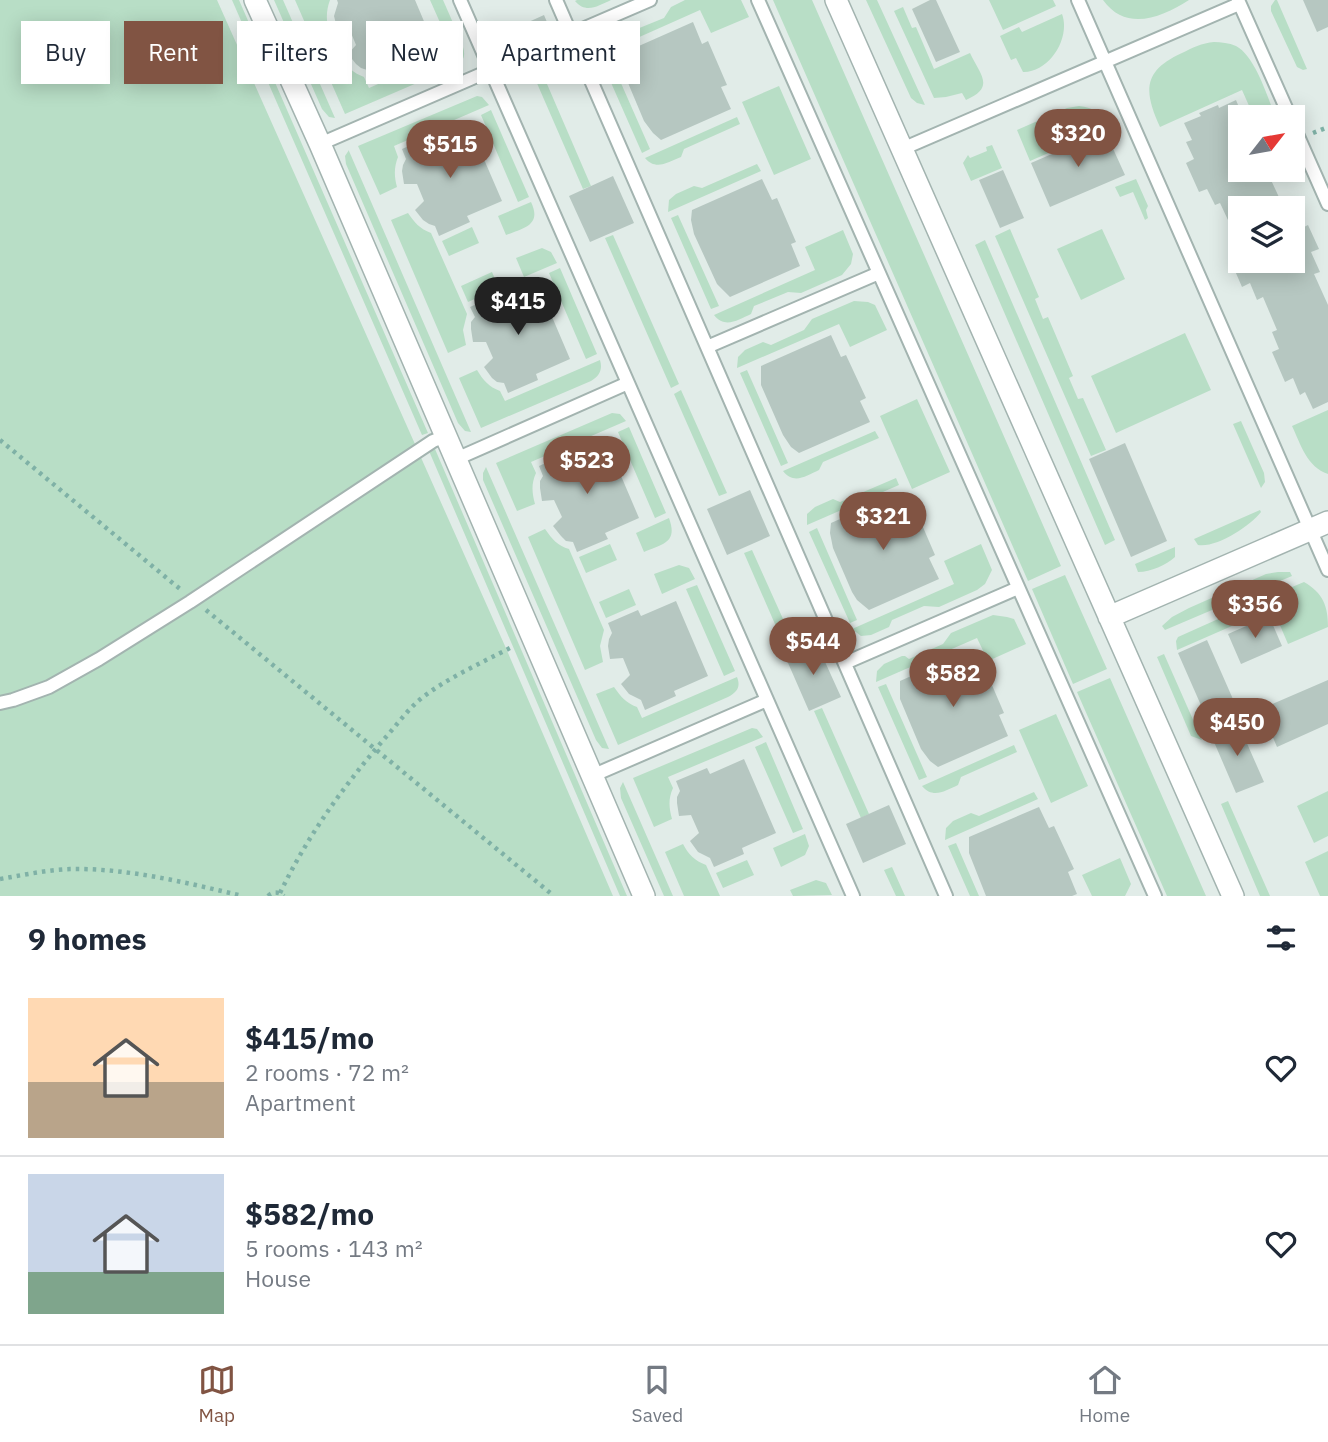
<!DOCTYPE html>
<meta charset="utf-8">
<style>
:root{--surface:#fff;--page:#f6f6f7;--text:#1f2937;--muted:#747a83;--line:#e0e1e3;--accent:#815443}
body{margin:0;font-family:"IBM Plex Sans",sans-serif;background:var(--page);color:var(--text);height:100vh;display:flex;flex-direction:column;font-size:26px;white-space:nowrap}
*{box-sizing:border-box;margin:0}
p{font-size:23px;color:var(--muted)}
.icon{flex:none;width:38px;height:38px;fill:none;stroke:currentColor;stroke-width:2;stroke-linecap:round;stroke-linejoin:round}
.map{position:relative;height:896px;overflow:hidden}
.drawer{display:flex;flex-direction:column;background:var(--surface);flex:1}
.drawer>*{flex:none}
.guide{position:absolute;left:21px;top:21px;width:700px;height:63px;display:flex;gap:14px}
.needle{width:46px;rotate:59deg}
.tools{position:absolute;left:1228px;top:105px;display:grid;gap:14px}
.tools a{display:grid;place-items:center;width:77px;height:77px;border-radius:0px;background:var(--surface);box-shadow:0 4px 18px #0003;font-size:35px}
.price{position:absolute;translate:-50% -60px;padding:0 16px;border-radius:24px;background:var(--accent);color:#fff;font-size:23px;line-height:46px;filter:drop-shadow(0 2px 4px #0008)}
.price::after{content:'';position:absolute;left:50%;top:42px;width:21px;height:16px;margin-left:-10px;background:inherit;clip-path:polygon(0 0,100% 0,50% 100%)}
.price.active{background:#222;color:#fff}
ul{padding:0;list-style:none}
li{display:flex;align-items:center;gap:21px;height:175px;padding:0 28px}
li+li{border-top:2px solid var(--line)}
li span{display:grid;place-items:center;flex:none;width:196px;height:140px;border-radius:0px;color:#555}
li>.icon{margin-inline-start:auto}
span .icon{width:84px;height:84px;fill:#fffc;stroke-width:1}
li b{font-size:30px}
h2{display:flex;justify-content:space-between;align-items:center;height:84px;padding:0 28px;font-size:30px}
.tag{padding:0 24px;border-radius:0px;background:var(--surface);box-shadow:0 4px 18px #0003;font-size:24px;line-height:63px}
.tag.active{background:var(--accent);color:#fff}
.tab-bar{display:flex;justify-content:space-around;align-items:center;height:98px;border-top:2px solid var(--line);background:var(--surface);font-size:19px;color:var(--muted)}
.tab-bar a{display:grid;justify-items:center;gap:4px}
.tab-bar .active{color:var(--accent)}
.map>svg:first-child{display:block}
</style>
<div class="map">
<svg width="1328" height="896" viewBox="0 0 1328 896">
<rect width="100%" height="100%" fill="#e1ece8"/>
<path fill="#b8dec6" d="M 0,0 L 217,0 L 505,646 L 613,896 L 0,896 Z
M 232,0 L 239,0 L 428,433 L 422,435 Z
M 274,0 L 283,0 L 335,118 L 329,117 L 322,109 Z
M 295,0 L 330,0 C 326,11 326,20 329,32 L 312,39 Z
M 430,0 L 443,0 L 461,41 L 450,45 Z
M 577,0 L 611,0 C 598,6 586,14 575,1 Z
M 685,0 L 741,0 L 749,17 L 711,33 L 700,10 L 599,55 C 597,37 611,34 625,28 L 632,31 L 664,18 L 671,7 Z
M 773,0 L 812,0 L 1061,566 L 1028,581 Z
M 866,0 L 877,0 L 925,105 L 917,103 L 911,98 Z
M 989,0 L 1053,0 L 1056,6 L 1003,30 Z
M 1103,0 L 1189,0 C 1161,18 1126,32 1103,0 Z
M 1275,0 L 1277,0 L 1307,69 L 1303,70 L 1297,67 L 1271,11 L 1271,6 Z
M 903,7 L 912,28 L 916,27 L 934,69 L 970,53 C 981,76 995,87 966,100 L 962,93 L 946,97 L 934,98 L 894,11 Z
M 1062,14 C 1071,38 1049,73 1023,72 L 1016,58 L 1011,60 L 1000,36 L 1019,27 L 1022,32 Z
M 1214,42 C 1221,42 1229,43 1236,46 C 1255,56 1267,96 1275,115 L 1270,117 L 1254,117 L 1242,90 L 1160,127 C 1144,92 1142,71 1182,53 C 1192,48 1202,43 1214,42 Z
M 463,47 C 466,57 463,62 454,67 L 345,114 L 323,64 L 340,57 C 346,66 353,73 364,77 L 369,88 Z
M 609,56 L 650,149 L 642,153 L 601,60 Z
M 544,77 L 591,186 L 583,189 L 536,81 Z
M 779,86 L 811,159 L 774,175 L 742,102 Z
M 477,96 L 482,97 L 489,105 L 394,146 L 398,157 C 394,167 394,176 397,187 L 380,195 L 358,146 Z
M 1079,106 C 1093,107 1104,115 1113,125 L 1030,161 L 1017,130 L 1067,108 Z
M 491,110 L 529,197 L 518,202 L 481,115 Z
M 737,117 L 740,124 L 684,149 L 681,157 C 668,162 656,171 645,158 Z
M 992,145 L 1002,168 L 971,181 L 963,163 L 968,155 L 970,158 L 987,151 L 986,147 Z
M 349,150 L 349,151 L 471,432 L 465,431 L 458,423 L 346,164 L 345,156 Z
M 757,164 L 761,171 L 668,212 L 669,200 L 676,194 L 694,186 L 702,188 Z
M 1136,179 L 1148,206 L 1146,210 L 1148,218 L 1145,220 L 1133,192 L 1120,197 L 1115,187 Z
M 531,202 C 542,225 524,228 506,235 L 498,216 Z
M 408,213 C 414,222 420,229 431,233 L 467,314 L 463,330 L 466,345 L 448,353 L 391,220 Z
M 678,215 L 719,306 L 711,309 L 671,218 Z
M 472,227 L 479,243 L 449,256 L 442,241 Z
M 1010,229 L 1039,297 L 1035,299 L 1043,319 L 1048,317 L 1073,376 L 1069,378 L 1078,399 L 1083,398 L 1106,450 L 1091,456 L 995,236 Z
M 1102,229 L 1125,279 L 1081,300 L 1057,249 Z
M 843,230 L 853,254 L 851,264 L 842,275 L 801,293 L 788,292 L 754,306 L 751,314 C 738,320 725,329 714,315 L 815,270 L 805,247 Z
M 613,235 L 679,384 L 671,388 L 605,238 Z
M 985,240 L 1115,540 L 1105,545 L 975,245 Z
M 542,248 L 551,252 L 557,263 L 524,277 L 516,258 Z
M 560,268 L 597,354 L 586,359 L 549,273 Z
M 492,272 L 499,288 L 468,302 L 461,286 Z
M 854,301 L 868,302 L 875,305 L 887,330 L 850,347 L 839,324 L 737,368 L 738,357 L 745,350 L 763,342 L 771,345 L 804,330 L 812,319 Z
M 1185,333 L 1211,390 L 1116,433 L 1091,376 Z
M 600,360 C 603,370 599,376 591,381 L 481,428 L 459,378 L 477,370 C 483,380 489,387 500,391 L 505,401 Z
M 747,370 L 788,463 L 781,466 L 740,373 Z
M 681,390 L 727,493 L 719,496 L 674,394 Z
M 917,399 L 950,472 L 912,489 L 880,416 Z
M 1328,410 L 1328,474 C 1307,467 1301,445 1292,426 Z
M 612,413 L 620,414 L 626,421 L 531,462 L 536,473 C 531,484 532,493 535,504 L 517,511 L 496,463 Z
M 1241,421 L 1264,473 L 1265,482 L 1261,488 L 1233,424 Z
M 629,427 L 666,513 L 655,518 L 618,432 Z
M 875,431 L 879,438 L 823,462 L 819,470 C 806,476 794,485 783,471 Z
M 435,449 L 627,896 L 620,896 L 429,451 Z
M 486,467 L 609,749 L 602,748 L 596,740 L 483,480 L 483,473 Z
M 896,478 L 899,485 L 807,525 L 807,514 L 815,507 L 833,499 L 840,502 Z
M 1260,510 L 1261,512 C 1250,526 1217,548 1198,545 L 1194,539 Z
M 669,518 C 678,543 663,544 644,552 L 636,533 Z
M 817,528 L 857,620 L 850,623 L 809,532 Z
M 545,529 C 552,539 558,546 569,549 L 604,630 L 600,646 L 603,662 L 585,670 L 528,537 Z
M 610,544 L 617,560 L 586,573 L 579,557 Z
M 981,544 L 992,570 L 985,584 L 977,590 L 939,607 L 924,606 L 892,620 L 889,627 L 871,635 L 861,636 L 852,629 L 954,584 L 944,561 Z
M 1175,547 L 1175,557 C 1166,565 1151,572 1138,572 L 1135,564 Z
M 752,550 L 797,650 L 788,654 L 744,553 Z
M 679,565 L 689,568 L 695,579 L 662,594 L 654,574 Z
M 1278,572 L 1290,572 L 1292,576 L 1165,630 L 1162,626 L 1172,617 L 1189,608 L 1266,574 Z
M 1065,575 L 1107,669 L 1073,684 L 1032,589 Z
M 1304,582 C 1323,593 1328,606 1328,627 L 1288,644 L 1273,609 L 1259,614 L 1254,603 Z
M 697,585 L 735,671 L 724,676 L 686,589 Z
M 629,589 L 636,605 L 606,618 L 599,602 Z
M 1236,611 L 1241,622 L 1177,650 L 1176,641 L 1178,637 Z
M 993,615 L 1007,617 L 1014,619 L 1026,644 L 988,661 L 977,638 L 876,682 L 877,671 L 884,664 L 902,656 L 905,656 L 909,659 L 943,644 L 951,633 Z
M 1164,654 L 1202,740 L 1191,736 L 1157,657 Z
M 737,677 C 741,687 737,692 728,697 L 618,745 L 596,694 L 614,687 C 621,697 626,703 637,707 L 642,718 Z
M 1110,678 L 1206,896 L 1167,896 L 1077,692 Z
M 886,684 L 927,777 L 919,780 L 878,687 Z
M 822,708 L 869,814 L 861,818 L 814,711 Z
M 1056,714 L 1088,786 L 1051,803 L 1019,730 Z
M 752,728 L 757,729 L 763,737 L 668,777 L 673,788 C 668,799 669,808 672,819 L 654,827 L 633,778 Z
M 766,742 L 803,829 L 793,833 L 755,747 Z
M 1014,745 L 1017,752 L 961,777 L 958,785 C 945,791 933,799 922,786 Z
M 623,782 L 673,896 L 664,896 L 621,798 L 620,788 Z
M 1328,791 L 1328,836 L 1314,843 L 1297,806 Z
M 1034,792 L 1038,799 L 945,840 L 946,828 L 953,821 L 971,813 L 979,816 Z
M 1228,801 L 1270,896 L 1260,896 L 1221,804 Z
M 805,834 L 809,846 L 805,855 L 781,867 L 773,848 Z
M 956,843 L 979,896 L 970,896 L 948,846 Z
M 683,844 C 688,854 695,861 706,865 L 720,896 L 684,896 L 665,852 Z
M 1328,851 L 1328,896 L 1320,896 L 1305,862 Z
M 1120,858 L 1131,884 L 1125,896 L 1092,896 L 1082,875 Z
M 747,860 L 754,875 L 723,888 L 716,873 Z
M 892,867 L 905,896 L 896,896 L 884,870 Z
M 816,880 L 826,883 L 832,895 L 793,896 L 790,890 Z"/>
<path fill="#b6c7c1" d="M 337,0 L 415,0 L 434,45 L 399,60 L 402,67 L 372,80 L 367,70 L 361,68 L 356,64 L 348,54 L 356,45 L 349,28 L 337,28 L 334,16 L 338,3 Z
M 930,0 L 936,0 L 960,52 L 936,62 L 912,9 Z
M 1303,0 L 1328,0 L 1328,27 L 1317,32 Z
M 544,15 L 566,67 L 535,81 L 513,29 Z
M 693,22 L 702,44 L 708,41 L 727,85 L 721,87 L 731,109 L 661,140 L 653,133 L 644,121 L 623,71 L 623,53 Z
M 1236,100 L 1243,117 L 1241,117 L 1241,170 L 1274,170 L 1277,177 L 1271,180 L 1284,208 L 1241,208 L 1241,261 L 1293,261 L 1293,213 L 1300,229 L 1308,225 L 1319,249 L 1311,252 L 1320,272 L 1314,274 L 1328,305 L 1328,402 L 1313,409 L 1305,392 L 1300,395 L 1293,378 L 1285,382 L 1272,352 L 1279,349 L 1272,332 L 1277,330 L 1263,297 L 1257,300 L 1250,283 L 1242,287 L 1229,257 L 1236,254 L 1229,237 L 1235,235 L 1220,203 L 1215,205 L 1207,189 L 1199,192 L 1186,163 L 1194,159 L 1186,142 L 1192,140 L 1184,123 L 1201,116 L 1199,113 L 1218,105 L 1219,108 Z
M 470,127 L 502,201 L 467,216 L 470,222 L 439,236 L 435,226 L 429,224 L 423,220 L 415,210 L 424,201 L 417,184 L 404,184 L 402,171 L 403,165 L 406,159 L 402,149 L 432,136 L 435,142 Z
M 1105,131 L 1125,175 L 1050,207 L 1031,163 Z
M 1003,170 L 1024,218 L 1000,228 L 979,180 Z
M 613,176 L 634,223 L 590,242 L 569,196 Z
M 762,179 L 772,200 L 777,198 L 796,242 L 791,244 L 800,266 L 730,297 L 717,284 L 694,234 L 691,220 L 692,210 Z
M 538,284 L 570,359 L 536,374 L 538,380 L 508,393 L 504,383 L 497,382 L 492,378 L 484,367 L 493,358 L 486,342 L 473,342 L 471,329 L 471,322 L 475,317 L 470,307 L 501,293 L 504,299 Z
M 831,335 L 841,357 L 846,355 L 866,398 L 860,401 L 870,422 L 799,453 L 791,447 L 783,435 L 761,385 L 761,366 Z
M 607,443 L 639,518 L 605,533 L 608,539 L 577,552 L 573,542 L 566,541 L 561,536 L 553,526 L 562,517 L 554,500 L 542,501 L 540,488 L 540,481 L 543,476 L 539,466 L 570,452 L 572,458 Z
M 1125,443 L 1167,541 L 1131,557 L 1089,459 Z
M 750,490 L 770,536 L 727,555 L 707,509 Z
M 901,492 L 910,514 L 916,511 L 935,555 L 929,558 L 939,579 L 869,610 L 857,600 L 852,592 L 833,548 L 830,533 L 831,523 Z
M 676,601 L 708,676 L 674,691 L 676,696 L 645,710 L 641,700 L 629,694 L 621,684 L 630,675 L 623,658 L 610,659 L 608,646 L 609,639 L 612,633 L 608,623 L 638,610 L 641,616 Z
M 1269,616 L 1282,646 L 1241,664 L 1228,634 Z
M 1207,640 L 1236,706 L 1207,719 L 1178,653 Z
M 816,642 L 841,697 L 809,711 L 785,656 Z
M 970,650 L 979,671 L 985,669 L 1004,713 L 999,715 L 1008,736 L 938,767 L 930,761 L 921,749 L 900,699 L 900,681 Z
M 1328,680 L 1328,724 L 1277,747 L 1261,709 Z
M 1238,723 L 1264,782 L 1236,793 L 1211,735 Z
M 744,759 L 776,833 L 742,848 L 744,854 L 714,867 L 710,858 L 698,852 L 690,841 L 699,833 L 691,815 L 679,816 L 677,803 L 677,797 L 680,791 L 676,781 L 707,768 L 710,774 Z
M 889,805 L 906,844 L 863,863 L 846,824 Z
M 1039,807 L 1049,828 L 1054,826 L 1074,869 L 1068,872 L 1077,894 L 1072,896 L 986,896 L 969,853 L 969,837 Z"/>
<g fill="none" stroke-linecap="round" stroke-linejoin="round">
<g stroke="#a3b4b0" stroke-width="16">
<path id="lane" d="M 460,0 L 853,896
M 556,0 L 946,896
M 758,0 L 1155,896
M 1078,0 L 1328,570
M 1238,0 L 1290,117
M 571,34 L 650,0
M 1293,125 L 1328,204
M 320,144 L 491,70
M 902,149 L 1239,4
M 707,347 L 879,273
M 456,459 L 628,383
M 845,663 L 1018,588
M 0,703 L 13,700 L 49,687 L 99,659 L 190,602 L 433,441 L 446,436
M 594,775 L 767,700"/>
</g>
<g stroke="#a3b4b0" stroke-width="24">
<path id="street" d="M 255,0 L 320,144 L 644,896
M 836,0 L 1233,896
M 1109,617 L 1328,522"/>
</g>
<path stroke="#7fb1a6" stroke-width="4.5" stroke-dasharray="3.5 5" stroke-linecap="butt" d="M 1313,133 L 1328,127
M 0,440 L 180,589
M 206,610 L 554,896
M 0,879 C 23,875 47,870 70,869 C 129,868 187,883 243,896
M 280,893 C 308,835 343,787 385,738 C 396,726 405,713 417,702 C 441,681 481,663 510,648
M 268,896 C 273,891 279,892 284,896"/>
<use href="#lane" stroke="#fff" stroke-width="12"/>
<use href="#street" stroke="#fff" stroke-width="21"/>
</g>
</svg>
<div class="tools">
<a><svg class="needle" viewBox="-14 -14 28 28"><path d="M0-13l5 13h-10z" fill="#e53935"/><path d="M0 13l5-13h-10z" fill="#747a83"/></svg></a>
<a><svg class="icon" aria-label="layers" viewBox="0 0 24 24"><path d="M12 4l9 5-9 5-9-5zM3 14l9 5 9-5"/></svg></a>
</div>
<b class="price" style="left:1078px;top:169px">$320</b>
<b class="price" style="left:450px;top:180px">$515</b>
<b class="price active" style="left:518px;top:337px">$415</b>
<b class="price" style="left:587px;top:496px">$523</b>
<b class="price" style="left:883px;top:552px">$321</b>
<b class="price" style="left:1255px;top:640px">$356</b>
<b class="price" style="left:813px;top:677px">$544</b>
<b class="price" style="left:953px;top:709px">$582</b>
<b class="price" style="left:1237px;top:758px">$450</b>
<div class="guide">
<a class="tag">Buy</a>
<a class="tag active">Rent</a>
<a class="tag">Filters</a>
<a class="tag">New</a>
<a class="tag">Apartment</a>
</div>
</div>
<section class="drawer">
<h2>9 homes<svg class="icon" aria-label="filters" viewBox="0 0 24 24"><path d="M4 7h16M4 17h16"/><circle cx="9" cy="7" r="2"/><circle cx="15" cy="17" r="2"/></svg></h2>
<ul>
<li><span style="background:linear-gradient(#ffd9b3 60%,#b9a48a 0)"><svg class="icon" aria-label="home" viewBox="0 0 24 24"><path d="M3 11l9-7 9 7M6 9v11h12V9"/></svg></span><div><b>$415/mo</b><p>2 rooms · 72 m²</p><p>Apartment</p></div><svg class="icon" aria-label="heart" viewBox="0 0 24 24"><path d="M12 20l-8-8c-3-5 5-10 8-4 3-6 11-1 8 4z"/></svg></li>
<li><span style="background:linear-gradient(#c9d6e8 70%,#7fa58c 0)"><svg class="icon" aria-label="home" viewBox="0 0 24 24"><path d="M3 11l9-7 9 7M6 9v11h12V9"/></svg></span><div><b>$582/mo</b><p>5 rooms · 143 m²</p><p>House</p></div><svg class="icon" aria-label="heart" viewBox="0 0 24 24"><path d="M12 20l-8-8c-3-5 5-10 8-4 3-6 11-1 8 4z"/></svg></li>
</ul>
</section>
<nav class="tab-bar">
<a class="active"><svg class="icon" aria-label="map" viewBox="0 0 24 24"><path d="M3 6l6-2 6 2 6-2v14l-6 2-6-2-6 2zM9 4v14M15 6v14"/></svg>Map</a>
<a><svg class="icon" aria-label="saved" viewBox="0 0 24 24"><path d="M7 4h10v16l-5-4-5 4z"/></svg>Saved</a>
<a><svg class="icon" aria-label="home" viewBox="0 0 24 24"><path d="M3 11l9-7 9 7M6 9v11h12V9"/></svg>Home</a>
</nav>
